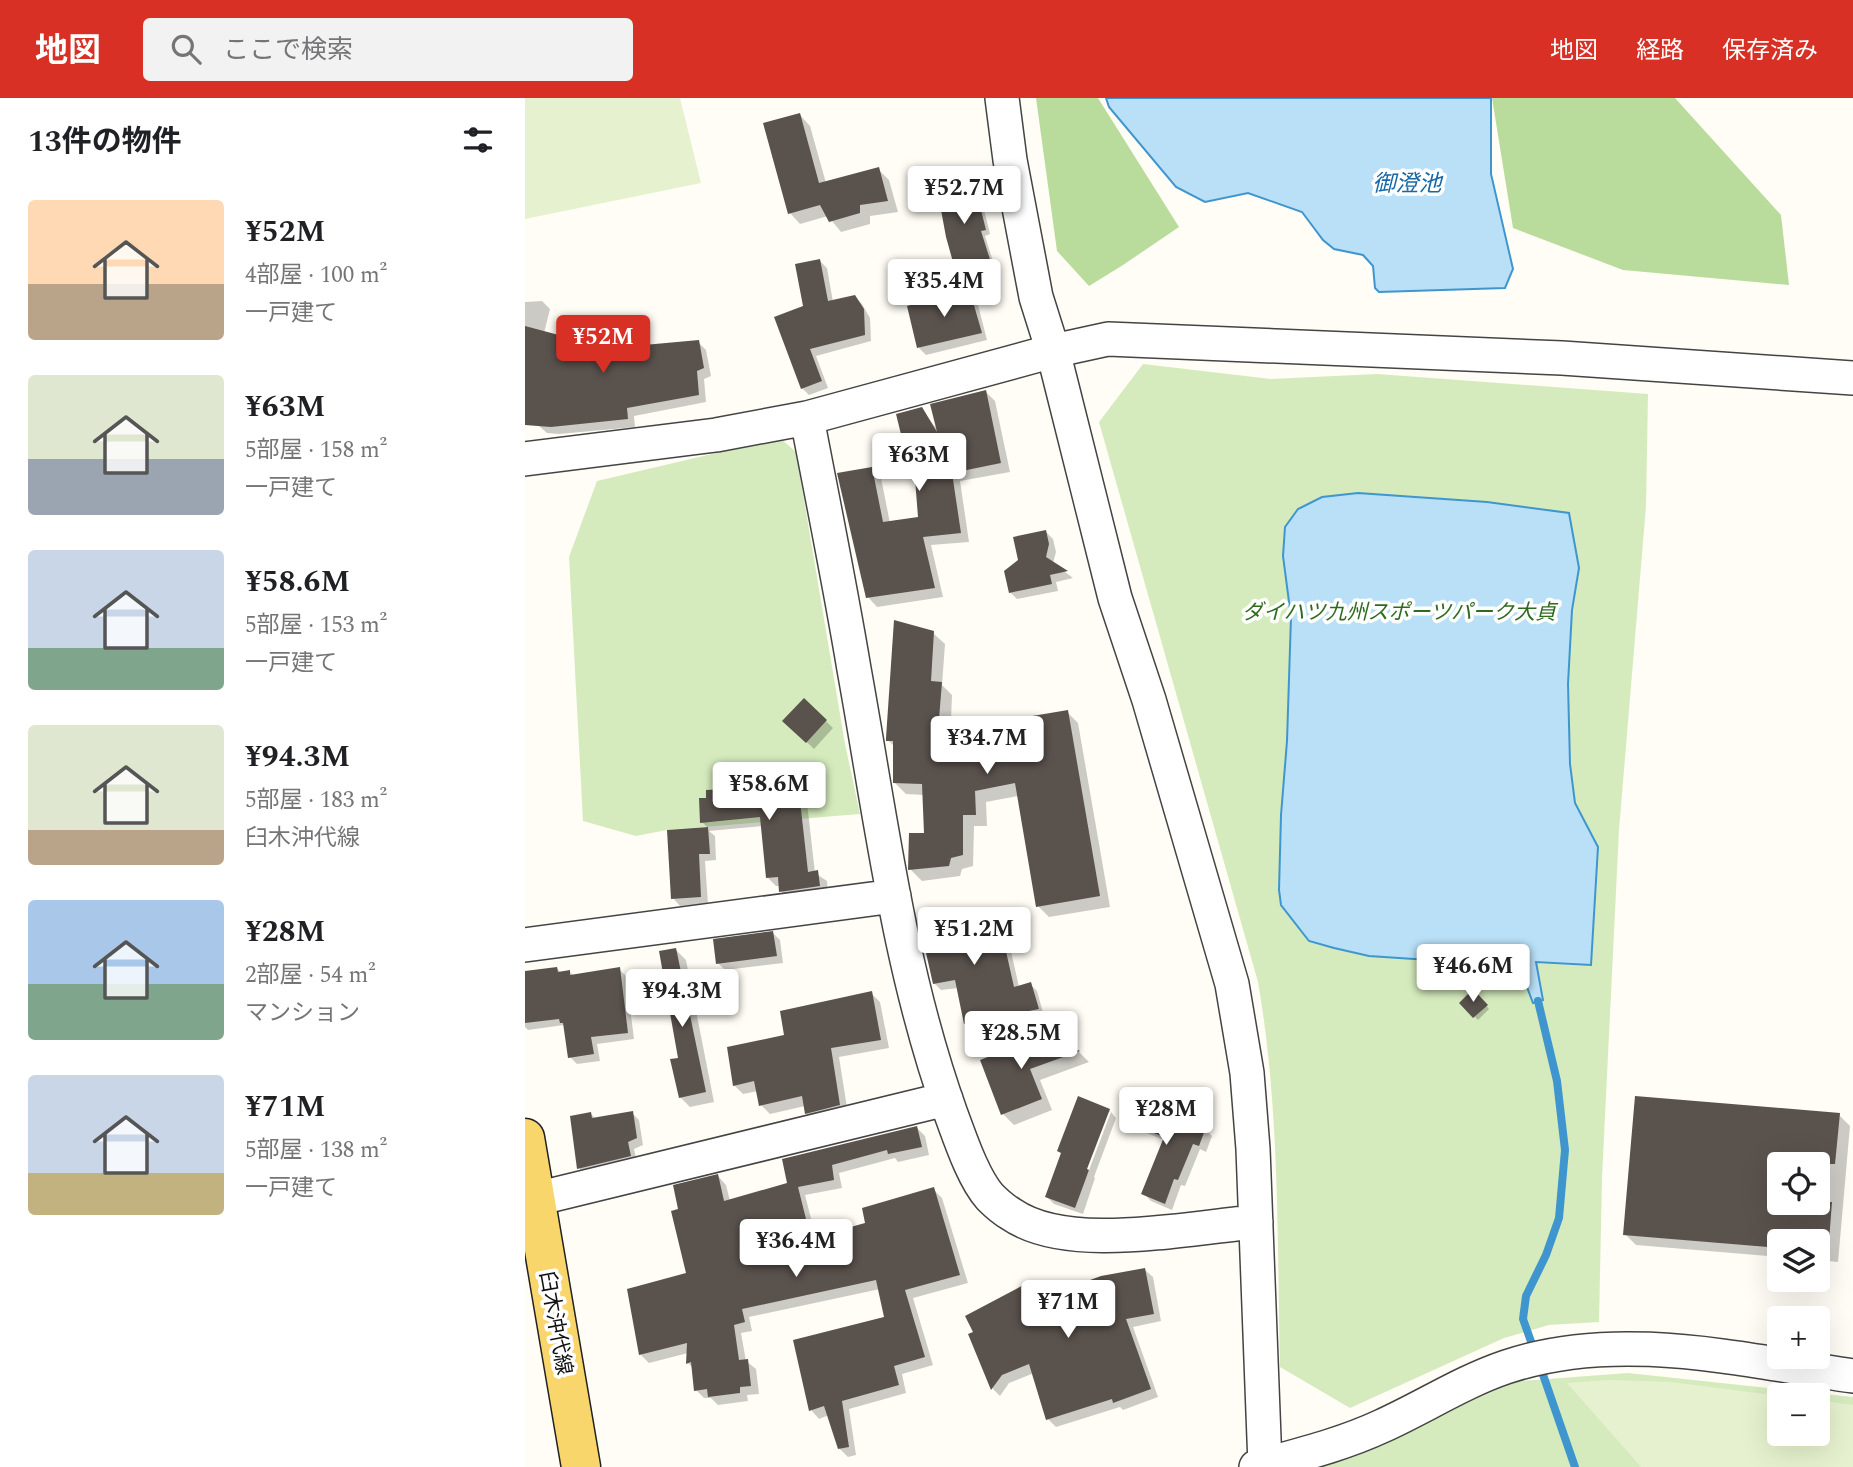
<!DOCTYPE html>
<html lang="ja">
<meta charset="utf-8">
<style>
:root{--surface:#fff;--page:#f2f2f2;--text:#202124;--muted:#757577;--accent:#d93025}
body{margin:0;font-family:Spectral,"Noto Sans JP",serif;background:var(--page);color:var(--text);height:100vh;display:flex;flex-direction:column;font-size:26px;white-space:nowrap}
*{box-sizing:border-box;margin:0}
p{font-size:23px;color:var(--muted)}
.icon{flex:none;width:38px;height:38px;fill:none;stroke:currentColor;stroke-width:2;stroke-linecap:round;stroke-linejoin:round}
.map{position:relative;flex:1;overflow:hidden}
.panel{display:flex;flex-direction:column;background:var(--surface);width:525px}
.panel>*{flex:none}
.controls{position:absolute;left:1242px;top:1054px;display:grid;gap:14px}
.controls a{display:grid;place-items:center;width:63px;height:63px;border-radius:7px;background:var(--surface);box-shadow:0 7px 28px #0002;font-size:35px}
.price{position:absolute;translate:-50% -60px;padding:0 16px;border-radius:7px;background:#fff;color:#222;font-size:23px;line-height:46px;filter:drop-shadow(0 2px 4px #0008)}
.price::after{content:'';position:absolute;left:50%;top:42px;width:21px;height:16px;margin-left:-10px;background:inherit;clip-path:polygon(0 0,100% 0,50% 100%)}
.price.current{background:var(--accent);color:#fff}
ul{padding:0;list-style:none}
li{display:flex;align-items:center;gap:21px;height:175px;padding:0 28px}
li span{display:grid;place-items:center;flex:none;width:196px;height:140px;border-radius:7px;color:#555}
li>.icon{margin-inline-start:auto}
span .icon{width:84px;height:84px;fill:#fffc;stroke-width:1}
li b{font-size:30px}
h2{display:flex;justify-content:space-between;align-items:center;height:84px;padding:0 28px;font-size:30px}
header{display:flex;align-items:center;gap:42px;box-sizing:border-box;height:98px;padding:0 35px;background:var(--accent);color:#fff}
header strong{font-size:33px}
nav{display:flex;gap:38px;margin-inline-start:auto;font-size:24px}
.search{width:490px;height:63px;background:var(--page);display:flex;align-items:center;gap:18px;box-sizing:border-box;padding:0 24px;border-radius:7px;color:var(--muted);font-size:26px}
main{display:flex;flex:1;min-height:0}
.map>svg:first-child{display:block}
</style>
<header>
<strong>地図</strong>
<div class="search"><svg class="icon" aria-label="search" viewBox="0 0 24 24"><circle cx="10" cy="10" r="6"/><path d="M15 15l6 6"/></svg>ここで検索</div>
<nav><a>地図</a><a>経路</a><a>保存済み</a></nav>
</header>
<main>
<section class="panel">
<h2>13件の物件<svg class="icon" aria-label="filters" viewBox="0 0 24 24"><path d="M4 7h16M4 17h16"/><circle cx="9" cy="7" r="2"/><circle cx="15" cy="17" r="2"/></svg></h2>
<ul>
<li><span style="background:linear-gradient(#ffd9b3 60%,#b9a48a 0)"><svg class="icon" aria-label="home" viewBox="0 0 24 24"><path d="M3 11l9-7 9 7M6 9v11h12V9"/></svg></span><div><b>¥52M</b><p>4部屋 · 100 m²</p><p>一戸建て</p></div></li>
<li><span style="background:linear-gradient(#dfe7d0 60%,#9aa5b1 0)"><svg class="icon" aria-label="home" viewBox="0 0 24 24"><path d="M3 11l9-7 9 7M6 9v11h12V9"/></svg></span><div><b>¥63M</b><p>5部屋 · 158 m²</p><p>一戸建て</p></div></li>
<li><span style="background:linear-gradient(#c9d6e8 70%,#7fa58c 0)"><svg class="icon" aria-label="home" viewBox="0 0 24 24"><path d="M3 11l9-7 9 7M6 9v11h12V9"/></svg></span><div><b>¥58.6M</b><p>5部屋 · 153 m²</p><p>一戸建て</p></div></li>
<li><span style="background:linear-gradient(#dfe7d0 75%,#b9a48a 0)"><svg class="icon" aria-label="home" viewBox="0 0 24 24"><path d="M3 11l9-7 9 7M6 9v11h12V9"/></svg></span><div><b>¥94.3M</b><p>5部屋 · 183 m²</p><p>臼木沖代線</p></div></li>
<li><span style="background:linear-gradient(#a9c7e8 60%,#7fa58c 0)"><svg class="icon" aria-label="home" viewBox="0 0 24 24"><path d="M3 11l9-7 9 7M6 9v11h12V9"/></svg></span><div><b>¥28M</b><p>2部屋 · 54 m²</p><p>マンション</p></div></li>
<li><span style="background:linear-gradient(#c9d6e8 70%,#c2b280 0)"><svg class="icon" aria-label="home" viewBox="0 0 24 24"><path d="M3 11l9-7 9 7M6 9v11h12V9"/></svg></span><div><b>¥71M</b><p>5部屋 · 138 m²</p><p>一戸建て</p></div></li>
</ul>
</section>
<div class="map">
<svg width="1328" height="1369" viewBox="0 0 1328 1369">
<rect width="100%" height="100%" fill="#fffdf5"/>
<path fill="#d5ebbd" fill-rule="evenodd" d="M 618,266 L 746,281 L 852,276 L 1123,296 L 1121,408 L 1094,732 L 1077,1080 L 1074,1224 L 1024,1227 L 979,1240 L 825,1310 L 755,1269 C 752,1141 755,1010 733,884 L 574,324 Z
M 255,340 L 271,354 L 320,646 L 335,716 L 142,732 L 111,738 L 58,723 L 44,459 L 72,383 Z
M 1103,1275 L 1328,1299 L 1328,1369 L 784,1369 L 994,1283 ZM 1255,1297 L 1293,1297 L 1293,1335 L 1255,1335 Z"/>
<path fill="#b9dc9c" d="M 511,0 L 573,0 L 654,129 L 598,167 L 564,188 L 532,153 Z
M 967,0 L 1150,0 L 1256,117 L 1264,187 L 1098,172 L 988,130 Z"/>
<path fill="#e6f2cf" d="M 0,0 L 155,0 L 176,85 L 0,121 Z
M 1084,1282 L 1146,1284 L 1255,1298 L 1255,1335 L 1293,1335 L 1293,1302 L 1328,1307 L 1328,1369 L 1116,1369 L 1042,1285 Z"/>
<path fill="#b9e0f7" stroke="#3f96cf" stroke-width="2" d="M 581,0 L 966,0 L 966,76 L 988,171 L 980,190 L 854,194 L 850,190 L 848,168 L 838,157 L 809,151 L 798,142 L 777,114 L 723,95 L 680,104 L 651,89 L 584,9 Z
M 833,395 L 962,404 L 1044,415 L 1054,470 L 1047,512 L 1043,586 L 1045,666 L 1050,705 L 1073,749 L 1066,867 L 1011,864 L 1018,902 L 1008,905 L 994,868 L 844,858 L 809,850 L 784,843 L 756,807 L 754,792 L 756,717 L 762,643 L 766,519 L 758,458 L 760,429 L 773,411 L 797,399 Z"/>
<path fill="#0003" fill-rule="evenodd" d="M 275,17 L 285,28 L 301,85 L 353,71 L 364,82 L 373,114 L 345,118 L 345,126 L 316,134 L 303,118 L 275,126 L 265,115 Z
M 447,78 L 452,83 L 465,136 L 460,138 L 472,176 L 439,186 L 434,181 Z
M 295,163 L 302,170 L 308,204 L 330,199 L 337,206 L 345,220 L 346,243 L 291,258 L 303,290 L 284,297 L 277,290 L 280,209 Z
M 444,192 L 451,199 L 462,242 L 401,257 L 394,250 Z
M 17,203 L 25,211 L 19,235 L 45,242 L 82,237 L 103,222 L 111,230 L 114,250 L 173,244 L 181,252 L 186,278 L 179,281 L 181,304 L 109,318 L 110,329 L 34,336 L 22,335 L 14,328 L 0,293 L 0,204 Z
M 461,294 L 470,303 L 485,374 L 435,383 L 444,444 L 406,447 L 418,499 L 352,509 L 343,499 L 346,370 L 356,380 L 365,425 L 395,420 L 391,374 L 385,369 L 396,311 L 412,331 Z
M 521,434 L 528,441 L 531,454 L 528,465 L 548,480 L 531,484 L 533,493 L 492,501 L 485,494 L 495,463 Z
M 408,535 L 420,546 L 417,587 L 427,597 L 426,623 L 443,625 L 448,630 L 542,614 L 553,625 L 585,809 L 524,819 L 513,808 L 493,698 L 461,704 L 462,728 L 449,728 L 448,768 L 437,771 L 435,778 L 397,783 L 385,771 L 401,737 L 399,697 L 381,696 L 370,685 L 370,649 L 363,642 Z
M 279,602 L 308,630 L 289,651 L 260,623 Z
M 270,669 L 279,678 L 290,775 L 302,783 L 303,797 L 265,802 L 256,793 L 255,788 L 251,788 L 242,779 L 238,728 L 184,733 L 190,738 L 191,762 L 180,763 L 183,806 L 155,808 L 148,800 L 143,734 L 184,731 L 177,724 L 204,693 L 242,683 Z
M 445,813 L 452,820 L 453,829 L 466,827 L 473,834 L 474,841 L 485,849 L 494,889 L 505,886 L 512,893 L 519,918 L 447,932 L 440,925 L 433,890 L 416,892 L 409,885 Z
M 248,835 L 255,842 L 258,865 L 200,872 L 193,865 Z
M 151,852 L 161,862 L 189,1004 L 165,1009 L 155,999 Z
M 32,870 L 36,875 L 45,874 L 49,878 L 94,871 L 101,878 L 109,941 L 72,946 L 75,963 L 52,966 L 45,959 L 39,927 L 3,932 L 0,929 L 0,875 Z
M 948,893 L 964,911 L 953,922 L 936,905 Z
M 346,895 L 355,904 L 364,950 L 314,959 L 323,1016 L 290,1024 L 281,1015 L 280,1008 L 245,1016 L 236,1007 L 233,993 L 218,996 L 209,987 Z
M 521,938 L 554,954 L 564,964 L 515,982 L 527,1012 L 489,1027 L 478,1016 Z
M 554,1001 L 586,1014 L 583,1014 L 558,1078 L 561,1080 L 586,1014 L 591,1020 L 569,1079 L 570,1080 L 558,1116 L 529,1106 L 522,1099 Z
M 107,1015 L 114,1022 L 118,1047 L 109,1051 L 112,1065 L 61,1077 L 54,1070 L 66,1016 L 71,1021 Z
M 1314,1017 L 1325,1028 L 1313,1164 L 1293,1162 L 1293,1143 L 1255,1143 L 1255,1159 L 1111,1147 L 1100,1136 ZM 1255,1066 L 1293,1066 L 1293,1104 L 1255,1104 Z
M 605,1024 L 680,1031 L 687,1038 L 681,1054 L 675,1051 L 660,1088 L 656,1087 L 647,1112 L 626,1103 L 619,1096 L 639,1042 L 612,1031 Z
M 392,1030 L 400,1038 L 404,1057 L 373,1064 L 370,1060 L 314,1075 L 317,1090 L 280,1097 L 291,1140 L 342,1126 L 408,1091 L 417,1100 L 443,1185 L 388,1200 L 408,1267 L 377,1276 L 381,1295 L 324,1311 L 331,1357 L 323,1359 L 314,1350 L 304,1317 L 294,1321 L 286,1312 L 361,1220 L 355,1191 L 224,1219 L 227,1233 L 216,1235 L 221,1263 L 231,1271 L 234,1296 L 222,1297 L 223,1303 L 193,1307 L 186,1300 L 179,1300 L 171,1292 L 168,1270 L 163,1265 L 163,1255 L 124,1265 L 115,1256 L 163,1177 L 155,1112 L 193,1078 L 201,1087 L 205,1103 L 265,1086 L 259,1062 Z
M 620,1172 L 628,1179 L 636,1223 L 608,1229 L 633,1299 L 598,1312 L 595,1309 L 531,1329 L 523,1321 L 509,1275 L 484,1285 L 475,1298 L 468,1291 L 445,1237 L 508,1184 L 516,1192 L 518,1201 Z"/>
<g fill="none" stroke-linecap="round" stroke-linejoin="round">
<path stroke="#3f96cf" stroke-width="8" d="M 1009,1252 L 998,1221 L 1001,1198 L 1021,1157 L 1034,1120 L 1040,1052 L 1032,983 L 1013,903
M 1015,1268 L 1050,1369"/>
</g>
<path fill="#5a524d" d="M 275,15 L 294,85 L 354,69 L 363,103 L 335,107 L 335,115 L 304,124 L 295,107 L 263,116 L 238,25 Z
M 447,76 L 461,132 L 456,133 L 468,171 L 433,182 L 421,139 L 411,85 Z
M 295,161 L 303,203 L 330,197 L 339,211 L 340,237 L 285,251 L 297,283 L 276,291 L 249,219 L 278,208 L 270,166 Z
M 444,190 L 457,235 L 392,250 L 382,208 Z
M 103,220 L 108,248 L 174,242 L 179,270 L 172,273 L 174,297 L 102,310 L 103,321 L 26,329 L 0,327 L 0,228 L 45,240 L 80,235 L 78,224 Z
M 461,292 L 476,365 L 427,375 L 436,435 L 398,439 L 410,490 L 341,500 L 312,375 L 347,369 L 358,424 L 393,419 L 389,368 L 384,369 L 371,316 L 397,309 L 412,334 L 405,306 Z
M 521,432 L 524,446 L 521,459 L 543,473 L 525,477 L 527,486 L 484,495 L 479,473 L 493,462 L 488,439 Z
M 369,522 L 409,533 L 406,583 L 417,584 L 414,621 L 443,623 L 443,629 L 543,612 L 575,798 L 511,809 L 490,685 L 450,693 L 451,717 L 438,717 L 438,757 L 426,760 L 424,768 L 383,772 L 384,735 L 399,735 L 397,686 L 368,685 L 368,643 L 361,643 L 361,640 Z
M 279,600 L 302,622 L 281,645 L 257,623 Z
M 271,667 L 283,774 L 293,772 L 295,788 L 254,794 L 253,779 L 241,780 L 235,719 L 175,725 L 174,700 L 181,700 L 181,692 L 202,691 L 202,686 L 240,681 L 239,671 Z
M 183,729 L 185,756 L 174,756 L 176,799 L 146,801 L 142,732 Z
M 445,811 L 448,829 L 467,825 L 469,839 L 478,840 L 489,889 L 506,884 L 514,911 L 439,926 L 430,882 L 408,886 L 393,819 Z
M 248,833 L 252,858 L 191,866 L 188,841 Z
M 151,850 L 181,994 L 154,1000 L 145,961 L 153,960 L 134,853 Z
M 32,869 L 33,874 L 45,872 L 45,877 L 95,869 L 103,935 L 66,939 L 69,956 L 43,960 L 38,925 L 35,925 L 34,921 L 0,925 L 0,873 Z
M 948,891 L 963,907 L 948,920 L 934,905 Z
M 347,893 L 356,942 L 306,950 L 315,1007 L 280,1016 L 277,998 L 234,1008 L 229,983 L 208,988 L 202,949 L 259,937 L 255,913 Z
M 521,937 L 555,953 L 505,971 L 517,1001 L 476,1017 L 455,962 Z
M 553,998 L 585,1011 L 562,1071 L 564,1072 L 550,1110 L 520,1099 L 536,1055 L 532,1053 Z
M 1110,998 L 1315,1015 L 1310,1066 L 1255,1066 L 1255,1104 L 1307,1104 L 1304,1143 L 1255,1143 L 1255,1150 L 1098,1137 Z
M 612,1002 L 681,1029 L 674,1048 L 668,1046 L 653,1082 L 649,1081 L 640,1106 L 616,1096 L 639,1039 L 603,1025 Z
M 108,1013 L 112,1040 L 103,1044 L 106,1058 L 52,1071 L 45,1018 L 66,1014 L 67,1020 Z
M 392,1028 L 397,1049 L 363,1056 L 362,1052 L 307,1067 L 309,1082 L 273,1089 L 285,1137 L 289,1136 L 290,1139 L 340,1125 L 337,1110 L 409,1089 L 435,1177 L 380,1192 L 400,1259 L 369,1268 L 374,1287 L 317,1303 L 324,1349 L 313,1351 L 299,1308 L 284,1313 L 268,1242 L 359,1219 L 351,1182 L 217,1211 L 220,1224 L 209,1227 L 214,1262 L 223,1261 L 226,1288 L 215,1289 L 215,1295 L 183,1299 L 182,1291 L 169,1293 L 166,1264 L 161,1266 L 162,1245 L 114,1257 L 102,1191 L 161,1175 L 146,1113 L 153,1111 L 148,1087 L 193,1076 L 199,1103 L 262,1085 L 257,1061 Z
M 620,1170 L 629,1216 L 601,1221 L 626,1291 L 588,1305 L 587,1301 L 521,1322 L 504,1266 L 477,1277 L 466,1292 L 443,1236 L 448,1234 L 440,1218 L 508,1182 L 513,1201 L 576,1178 Z"/>
<g fill="none" stroke-linecap="round" stroke-linejoin="round">
<g stroke="#444" stroke-width="36">
<path id="minor" d="M 477,0 L 485,62 L 511,199 L 528,253 L 590,500 L 624,602 L 707,886 L 722,975 L 728,1051 L 740,1367
M 282,320 C 298,404 315,487 329,571 C 356,720 374,872 426,1016 C 435,1040 448,1080 465,1099 C 471,1105 479,1112 486,1116 C 543,1156 665,1129 731,1124
M 0,361 L 191,337 L 282,320 L 528,253 L 583,241 L 1037,260 L 1328,280
M 0,847 L 369,798
M 11,1101 L 421,1001
M 731,1369 C 774,1357 816,1347 857,1328 C 899,1309 937,1284 981,1269 C 1093,1231 1215,1262 1328,1278"/>
</g>
<g stroke="#222" stroke-width="41">
<path id="major" d="M 0,1040 L 56,1369"/>
</g>
<use href="#minor" stroke="#fff" stroke-width="33"/>
<use href="#major" stroke="#f9d66b" stroke-width="38"/>
</g>
<g text-anchor="middle" stroke-width="7" stroke-linejoin="round" paint-order="stroke">
<g font-size="21" font-style="italic" fill="#2f6b1f" stroke="#fff">
<text x="874" y="521">ダイハツ九州スポーツパーク大貞</text>
</g>
<g font-size="21" fill="#111" stroke="#fff">
<text transform="translate(31 1225) rotate(80)" y="7">臼木沖代線</text>
</g>
<g font-size="23" font-style="italic" fill="#1768a6" stroke="#fff">
<text x="882" y="93">御澄池</text>
</g>
</g>
</svg>
<div class="controls">
<a><svg class="icon" aria-label="locate" viewBox="0 0 24 24"><circle cx="12" cy="12" r="6"/><path d="M12 2v4M12 18v4M2 12h4M18 12h4"/></svg></a>
<a><svg class="icon" aria-label="layers" viewBox="0 0 24 24"><path d="M12 4l9 5-9 5-9-5zM3 14l9 5 9-5"/></svg></a>
<a>+</a>
<a>−</a>
</div>
<b class="price" style="left:439px;top:128px">¥52.7M</b>
<b class="price" style="left:419px;top:221px">¥35.4M</b>
<b class="price current" style="left:78px;top:277px">¥52M</b>
<b class="price" style="left:394px;top:395px">¥63M</b>
<b class="price" style="left:462px;top:678px">¥34.7M</b>
<b class="price" style="left:244px;top:724px">¥58.6M</b>
<b class="price" style="left:449px;top:869px">¥51.2M</b>
<b class="price" style="left:948px;top:906px">¥46.6M</b>
<b class="price" style="left:157px;top:931px">¥94.3M</b>
<b class="price" style="left:496px;top:973px">¥28.5M</b>
<b class="price" style="left:641px;top:1049px">¥28M</b>
<b class="price" style="left:271px;top:1181px">¥36.4M</b>
<b class="price" style="left:543px;top:1242px">¥71M</b>
</div>
</main>
